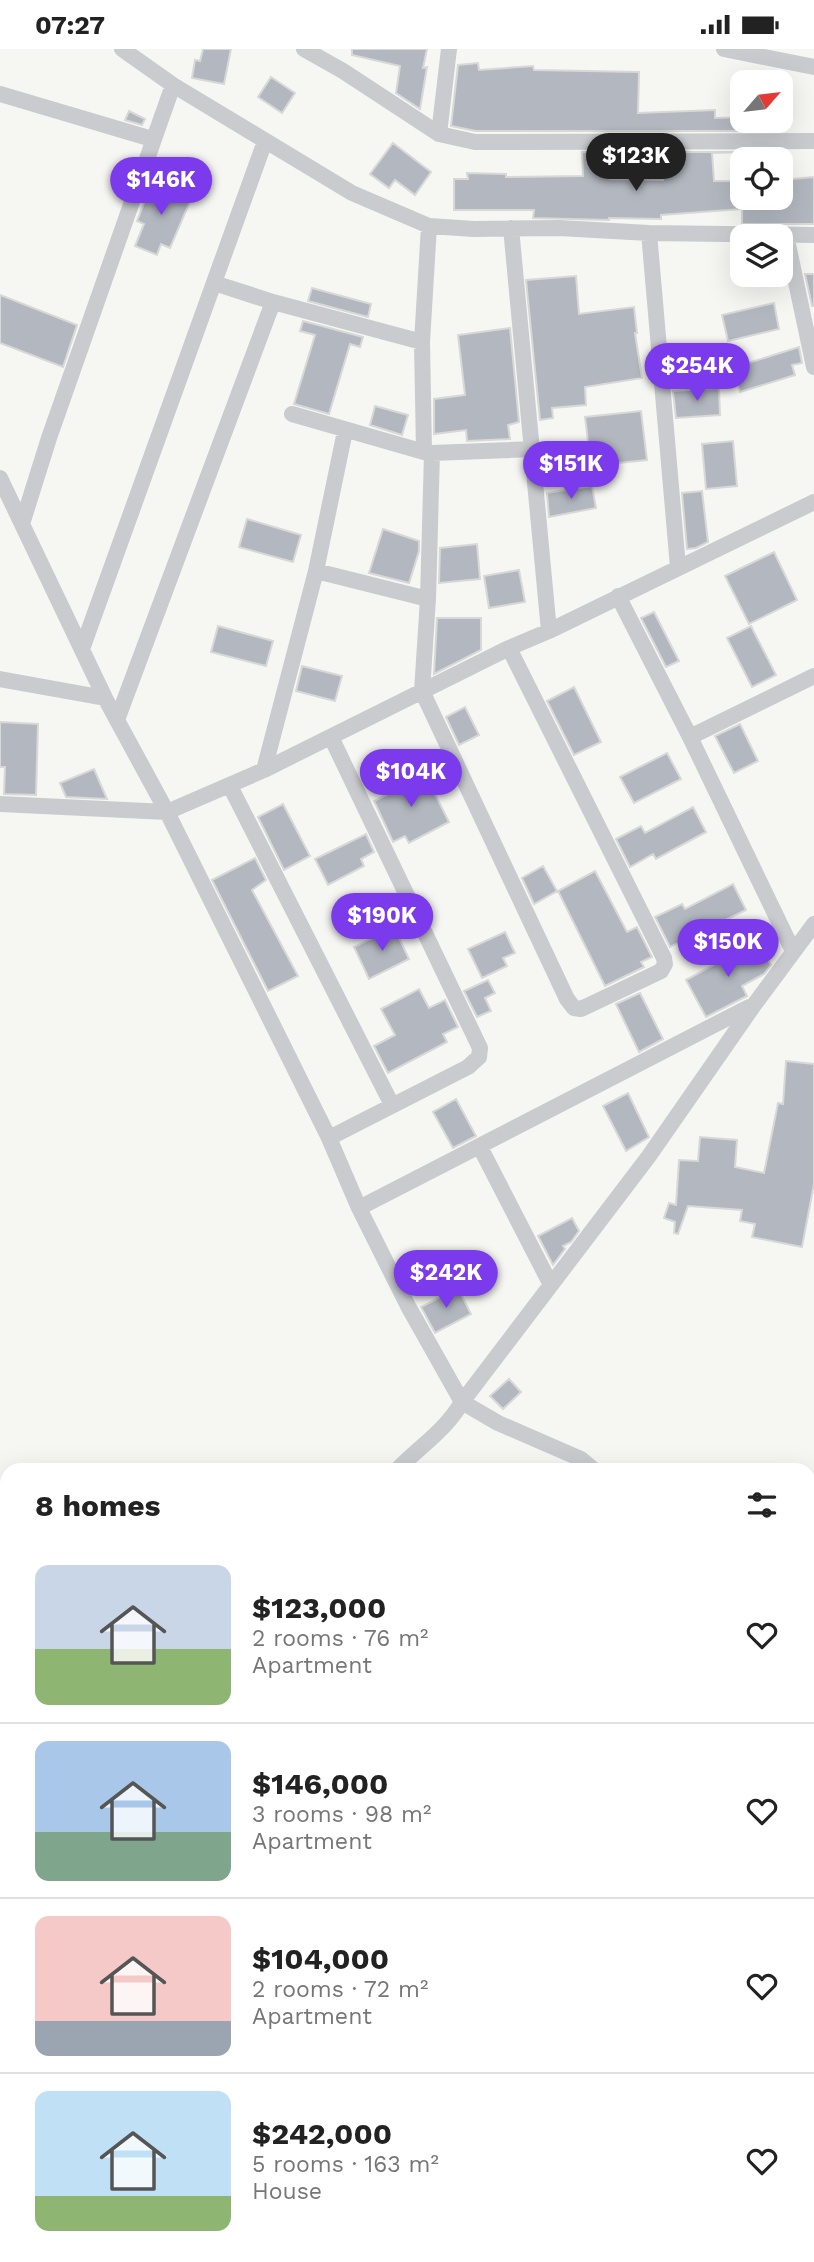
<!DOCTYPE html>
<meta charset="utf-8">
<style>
:root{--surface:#fff;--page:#f2f2f2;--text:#222;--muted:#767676;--line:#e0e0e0;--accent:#7c3aed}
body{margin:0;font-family:"Work Sans",sans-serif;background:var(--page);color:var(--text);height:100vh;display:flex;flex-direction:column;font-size:26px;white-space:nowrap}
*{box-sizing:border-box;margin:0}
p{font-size:23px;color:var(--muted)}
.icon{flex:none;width:38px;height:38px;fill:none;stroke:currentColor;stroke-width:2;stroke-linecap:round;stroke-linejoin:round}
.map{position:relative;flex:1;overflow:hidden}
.sheet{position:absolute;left:0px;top:1414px;width:816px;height:800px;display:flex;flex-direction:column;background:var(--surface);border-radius:21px 21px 0 0;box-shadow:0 7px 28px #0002}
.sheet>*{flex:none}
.needle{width:46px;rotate:62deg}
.fabs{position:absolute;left:730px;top:21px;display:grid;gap:14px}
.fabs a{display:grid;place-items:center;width:63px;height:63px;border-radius:14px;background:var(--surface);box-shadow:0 7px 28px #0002;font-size:35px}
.price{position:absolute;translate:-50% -60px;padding:0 16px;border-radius:24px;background:var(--accent);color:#fff;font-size:23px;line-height:46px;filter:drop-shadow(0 2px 4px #0008)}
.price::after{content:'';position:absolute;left:50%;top:42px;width:21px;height:16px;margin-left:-10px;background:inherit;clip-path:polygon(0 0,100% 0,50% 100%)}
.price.active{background:#222;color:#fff}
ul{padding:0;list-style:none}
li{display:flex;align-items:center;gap:21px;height:175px;padding:0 35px}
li+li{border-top:2px solid var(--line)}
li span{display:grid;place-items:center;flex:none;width:196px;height:140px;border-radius:14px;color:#555}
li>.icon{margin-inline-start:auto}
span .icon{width:84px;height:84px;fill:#fffc;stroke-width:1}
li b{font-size:30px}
h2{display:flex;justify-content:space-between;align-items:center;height:84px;padding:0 35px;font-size:30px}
.status{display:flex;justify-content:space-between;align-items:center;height:49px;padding:0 35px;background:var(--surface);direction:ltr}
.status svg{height:19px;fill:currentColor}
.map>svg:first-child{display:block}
</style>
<div class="status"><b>07:27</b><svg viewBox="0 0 49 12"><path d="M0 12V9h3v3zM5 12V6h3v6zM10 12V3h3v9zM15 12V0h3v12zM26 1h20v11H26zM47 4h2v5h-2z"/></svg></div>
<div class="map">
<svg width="814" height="2213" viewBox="0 0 814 2213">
<rect width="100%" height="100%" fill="#f6f7f3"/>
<path fill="#b3b8c0" stroke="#d8d8d6" stroke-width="2" d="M 203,0 L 231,0 L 224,35 L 192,29 L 195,11 L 200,12 Z
M 352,0 L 427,0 L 423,19 L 427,18 L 420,60 L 396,44 L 400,17 L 352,6 Z
M 478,14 L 479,21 L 533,17 L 534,21 L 639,23 L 638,64 L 715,61 L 715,69 L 742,68 L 742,72 L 769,72 L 770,82 L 476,82 L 451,77 L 458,16 Z
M 271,28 L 295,44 L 282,64 L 258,48 Z
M 129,62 L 145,70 L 142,76 L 125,71 Z
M 393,94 L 431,123 L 415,146 L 395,131 L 389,139 L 370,125 Z
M 582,103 L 628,103 L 610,104 L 610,130 L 663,131 L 662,103 L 771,103 L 771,106 L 742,108 L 742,103 L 712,104 L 714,132 L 742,132 L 742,149 L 782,149 L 780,131 L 814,128 L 814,175 L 742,175 L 742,160 L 661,166 L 661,170 L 609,169 L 609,171 L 533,169 L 534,161 L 454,161 L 454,130 L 468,130 L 467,124 L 506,125 L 506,128 L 583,127 Z
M 153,132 L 192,148 L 170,199 L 161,195 L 157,206 L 135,197 L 144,175 L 137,172 Z
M 805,225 L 814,225 L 814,257 L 812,257 Z
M 576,227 L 579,265 L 634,258 L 637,284 L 635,284 L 642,329 L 585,338 L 586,356 L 552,359 L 553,369 L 540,371 L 526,231 Z
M 312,239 L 371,255 L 368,268 L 308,252 Z
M 0,246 L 77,276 L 63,318 L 0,294 Z
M 774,254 L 779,280 L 728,292 L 722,266 Z
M 303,272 L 363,288 L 360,298 L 350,295 L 329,365 L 294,355 L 315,286 L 300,282 Z
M 510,279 L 519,373 L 508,376 L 510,390 L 467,392 L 466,381 L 434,385 L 434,350 L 465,346 L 458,286 Z
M 799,298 L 802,314 L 792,316 L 795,326 L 740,343 L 732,319 Z
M 719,339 L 720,366 L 676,369 L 673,342 Z
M 375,357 L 408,366 L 402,386 L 370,376 Z
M 641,362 L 647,411 L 591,417 L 585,368 Z
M 733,392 L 737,437 L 706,440 L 702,395 Z
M 592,437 L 596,459 L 549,468 L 547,444 Z
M 702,442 L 708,493 L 696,499 L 687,500 L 682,444 Z
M 247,470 L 301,486 L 293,513 L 239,498 Z
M 383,480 L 419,492 L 419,502 L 409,534 L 369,524 Z
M 477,495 L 480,530 L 439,534 L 440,499 Z
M 774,503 L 797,551 L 749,575 L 725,527 Z
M 519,521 L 525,553 L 489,559 L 484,527 Z
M 654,563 L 679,612 L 666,618 L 641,569 Z
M 437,569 L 481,569 L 481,601 L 434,625 Z
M 218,577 L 273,592 L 266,617 L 211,603 Z
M 751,577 L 776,626 L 752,638 L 727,589 Z
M 302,617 L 342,627 L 335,652 L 296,642 Z
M 574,638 L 601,693 L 574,706 L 547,652 Z
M 465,658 L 479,686 L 459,696 L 446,668 Z
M 0,673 L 38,675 L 36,746 L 4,745 L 5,718 L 0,718 Z
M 740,675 L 758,712 L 734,724 L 715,687 Z
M 667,704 L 681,730 L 634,754 L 620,728 Z
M 94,720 L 107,750 L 66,748 L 60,734 Z
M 423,721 L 449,773 L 409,794 L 405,787 L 393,793 L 374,752 L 390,744 L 387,739 Z
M 283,755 L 310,807 L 284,821 L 258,768 Z
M 693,758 L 706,783 L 656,810 L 653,805 L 630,818 L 616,790 L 641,777 L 645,784 Z
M 366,785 L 374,803 L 361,810 L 364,817 L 328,836 L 315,810 Z
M 255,809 L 266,831 L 252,841 L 298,927 L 268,942 L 212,831 Z
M 543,817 L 557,842 L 534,855 L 522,829 Z
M 595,822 L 627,883 L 637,878 L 652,908 L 641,913 L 644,918 L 605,937 L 558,842 Z
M 733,835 L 746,861 L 670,898 L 655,868 L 682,855 L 685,860 Z
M 394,878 L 409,910 L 369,930 L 354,898 Z
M 505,883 L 515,904 L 503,909 L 507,917 L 482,929 L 468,900 Z
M 757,892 L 771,916 L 764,925 L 742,937 L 747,947 L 706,968 L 686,931 Z
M 488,931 L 495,944 L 485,949 L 491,962 L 477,968 L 464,942 Z
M 419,940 L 429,959 L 445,951 L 458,978 L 443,985 L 447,993 L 388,1024 L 374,997 L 395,986 L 381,960 Z
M 640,944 L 663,990 L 639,1003 L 616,955 Z
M 786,1012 L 814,1015 L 814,1135 L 802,1198 L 752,1188 L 755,1175 L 740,1172 L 742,1161 L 688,1157 L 678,1185 L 674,1184 L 675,1173 L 664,1169 L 669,1154 L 676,1156 L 679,1111 L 698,1112 L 700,1088 L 737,1091 L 735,1118 L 764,1124 L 778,1054 L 783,1055 Z
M 628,1044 L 649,1088 L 626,1102 L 603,1057 Z
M 456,1050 L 476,1087 L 453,1099 L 433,1063 Z
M 572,1169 L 579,1182 L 571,1193 L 563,1197 L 565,1200 L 553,1216 L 538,1187 Z
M 458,1239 L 471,1265 L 435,1284 L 421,1258 Z
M 509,1330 L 521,1343 L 503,1360 L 490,1347 Z"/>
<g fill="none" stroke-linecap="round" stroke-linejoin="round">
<path stroke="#c9cbcf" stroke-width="16" d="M 122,0 L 173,36 L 352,144 L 429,177 L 474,180 L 559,179 L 649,184 L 814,186
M 304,0 L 343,22 L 439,85 L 475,93 L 814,92
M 724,0 L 814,18
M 0,45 L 152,90
M 439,85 L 449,0
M 429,177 L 422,293 L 424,403 L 432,404 L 428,550 L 422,642 L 567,950 L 574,959 L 581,960 L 661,922 L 665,915 L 664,909 L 509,599
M 511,179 L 549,582
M 649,184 L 678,518
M 786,186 L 814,318
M 214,234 L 273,253 L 422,293
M 292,365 L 424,403
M 432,404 L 533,400
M 0,429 L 105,649 L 167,763 L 329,1089 L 359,1159 L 408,1257 L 462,1353 L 649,1107 L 754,956 L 814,875
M 22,475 L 49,389 L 173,36
M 316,522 L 345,382
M 618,547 L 690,688 L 793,902
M 82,600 L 265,92
M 0,630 L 105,649
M 117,671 L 273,253
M 690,688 L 814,627
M 264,721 L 316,522 L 428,550
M 230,737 L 392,1056
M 0,755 L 167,763 L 264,721 L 509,599 L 549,582 L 814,453
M 329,1089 L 468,1018 L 479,1008 L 480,999 L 331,688
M 480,1098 L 551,1236
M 359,1159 L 749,958
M 397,1421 C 419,1398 446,1381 462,1353 L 498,1374 L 581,1410 L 594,1421
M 808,1473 L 814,1473
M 808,1705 L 814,1711
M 808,2082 L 814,2081
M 374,2213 L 374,2207
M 718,2213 L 720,2207"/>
</g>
</svg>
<div class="fabs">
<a><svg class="needle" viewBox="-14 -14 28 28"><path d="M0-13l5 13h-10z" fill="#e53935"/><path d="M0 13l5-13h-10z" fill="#767676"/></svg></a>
<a><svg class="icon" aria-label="locate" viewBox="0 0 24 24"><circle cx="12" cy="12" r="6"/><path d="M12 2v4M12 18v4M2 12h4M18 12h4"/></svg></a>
<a><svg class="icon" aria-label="layers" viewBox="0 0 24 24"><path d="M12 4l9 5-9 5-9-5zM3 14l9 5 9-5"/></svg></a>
</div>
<b class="price active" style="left:636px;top:144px">$123K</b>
<b class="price" style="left:161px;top:168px">$146K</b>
<b class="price" style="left:697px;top:354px">$254K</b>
<b class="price" style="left:571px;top:452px">$151K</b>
<b class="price" style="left:411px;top:760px">$104K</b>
<b class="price" style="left:382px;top:904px">$190K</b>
<b class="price" style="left:728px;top:930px">$150K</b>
<b class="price" style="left:446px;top:1261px">$242K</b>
<section class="sheet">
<h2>8 homes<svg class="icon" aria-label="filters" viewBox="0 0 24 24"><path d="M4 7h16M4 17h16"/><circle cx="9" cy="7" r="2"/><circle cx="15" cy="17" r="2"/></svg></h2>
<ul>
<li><span style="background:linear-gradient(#c9d6e8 60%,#8fb573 0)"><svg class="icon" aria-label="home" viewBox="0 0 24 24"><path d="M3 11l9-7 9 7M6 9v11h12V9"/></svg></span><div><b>$123,000</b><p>2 rooms · 76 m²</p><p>Apartment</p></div><svg class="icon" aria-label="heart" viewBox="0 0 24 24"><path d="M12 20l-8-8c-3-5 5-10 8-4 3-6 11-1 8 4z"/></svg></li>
<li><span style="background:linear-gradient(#a9c7e8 65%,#7fa58c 0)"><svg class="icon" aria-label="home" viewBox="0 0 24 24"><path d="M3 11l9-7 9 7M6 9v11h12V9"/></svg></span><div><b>$146,000</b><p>3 rooms · 98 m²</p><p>Apartment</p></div><svg class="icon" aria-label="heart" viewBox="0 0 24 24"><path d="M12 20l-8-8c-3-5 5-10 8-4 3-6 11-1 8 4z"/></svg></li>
<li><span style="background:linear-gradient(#f6c9c9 75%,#9aa5b1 0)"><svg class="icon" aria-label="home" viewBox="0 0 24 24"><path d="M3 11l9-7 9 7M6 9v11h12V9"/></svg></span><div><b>$104,000</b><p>2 rooms · 72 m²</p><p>Apartment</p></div><svg class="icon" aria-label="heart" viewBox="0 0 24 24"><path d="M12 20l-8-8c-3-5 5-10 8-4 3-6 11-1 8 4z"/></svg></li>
<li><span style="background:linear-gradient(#bfe0f5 75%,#8fb573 0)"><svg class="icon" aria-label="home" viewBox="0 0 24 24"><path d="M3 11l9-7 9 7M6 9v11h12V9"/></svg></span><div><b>$242,000</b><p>5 rooms · 163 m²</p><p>House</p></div><svg class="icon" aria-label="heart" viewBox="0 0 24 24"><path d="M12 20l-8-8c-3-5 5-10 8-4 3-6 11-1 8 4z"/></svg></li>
</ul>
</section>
</div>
